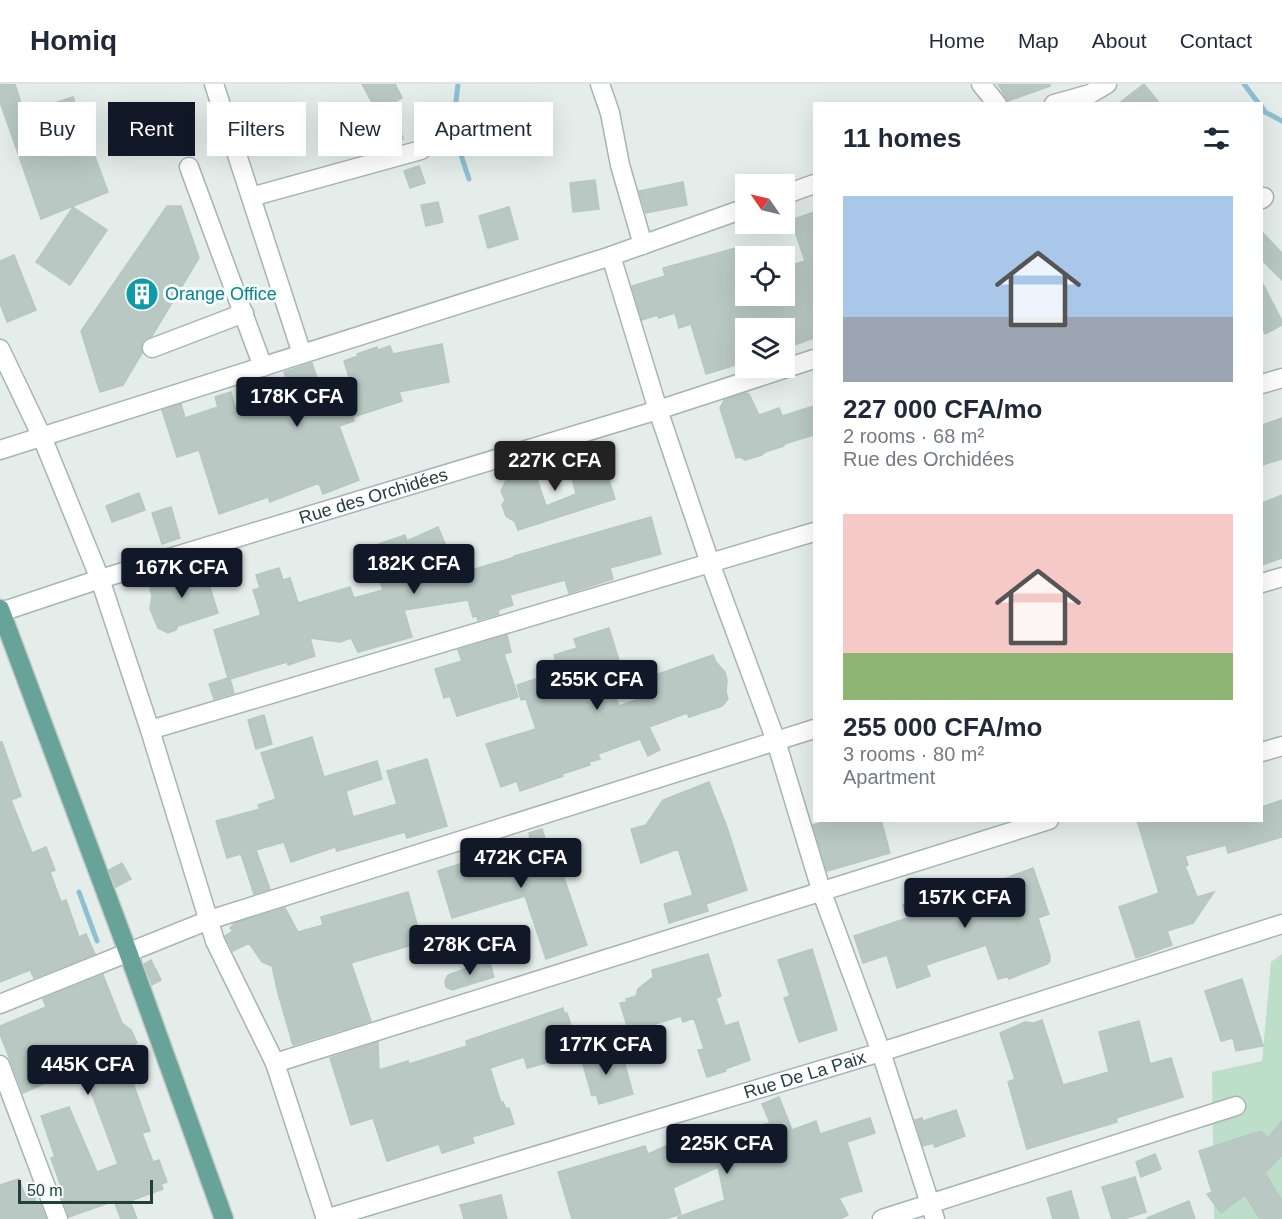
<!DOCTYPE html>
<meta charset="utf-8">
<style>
:root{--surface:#fff;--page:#f6f6f7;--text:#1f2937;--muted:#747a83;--line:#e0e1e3;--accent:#111827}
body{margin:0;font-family:Helvetica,sans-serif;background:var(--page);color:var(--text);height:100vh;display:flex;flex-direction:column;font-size:22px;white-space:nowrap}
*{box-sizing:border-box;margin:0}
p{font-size:20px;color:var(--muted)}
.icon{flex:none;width:33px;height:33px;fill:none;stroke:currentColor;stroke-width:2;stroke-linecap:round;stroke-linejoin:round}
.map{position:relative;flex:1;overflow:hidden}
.drawer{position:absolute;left:813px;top:18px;width:450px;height:720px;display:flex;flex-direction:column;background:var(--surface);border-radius:0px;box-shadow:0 6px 24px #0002}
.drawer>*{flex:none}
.guide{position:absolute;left:18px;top:18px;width:570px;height:54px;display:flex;gap:12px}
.needle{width:39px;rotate:304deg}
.tools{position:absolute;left:735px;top:90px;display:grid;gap:12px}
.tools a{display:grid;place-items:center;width:60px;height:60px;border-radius:0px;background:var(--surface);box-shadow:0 6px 24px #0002;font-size:30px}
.scale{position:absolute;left:18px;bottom:15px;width:135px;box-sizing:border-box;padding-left:6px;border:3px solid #233f3a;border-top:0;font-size:16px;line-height:21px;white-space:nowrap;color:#233f3a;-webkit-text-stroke:4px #f4faf7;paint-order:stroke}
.price{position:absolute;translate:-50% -51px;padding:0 14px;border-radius:6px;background:var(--accent);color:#fff;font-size:20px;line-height:39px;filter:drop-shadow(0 2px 3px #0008)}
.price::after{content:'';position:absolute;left:50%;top:36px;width:18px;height:14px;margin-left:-9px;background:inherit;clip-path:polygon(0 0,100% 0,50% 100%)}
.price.on{background:#222;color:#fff}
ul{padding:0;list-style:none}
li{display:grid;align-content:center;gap:12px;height:318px;padding:0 30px}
li span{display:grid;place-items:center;height:186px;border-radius:0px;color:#555}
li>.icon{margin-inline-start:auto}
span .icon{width:108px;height:108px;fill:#fffc;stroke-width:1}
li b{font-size:26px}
h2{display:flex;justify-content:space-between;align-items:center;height:72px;padding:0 30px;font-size:26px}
.pill{padding:0 21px;border-radius:0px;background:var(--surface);box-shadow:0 6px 24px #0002;font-size:21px;line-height:54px}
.pill.on{background:var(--accent);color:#fff}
header{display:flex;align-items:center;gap:36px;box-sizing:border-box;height:84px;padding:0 30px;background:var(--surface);border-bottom:2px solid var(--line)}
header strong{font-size:28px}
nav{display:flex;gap:33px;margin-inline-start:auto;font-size:21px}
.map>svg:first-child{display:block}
</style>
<header>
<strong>Homiq</strong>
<nav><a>Home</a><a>Map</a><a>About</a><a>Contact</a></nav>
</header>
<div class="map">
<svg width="1282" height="1135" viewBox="0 0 1282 1135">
<rect width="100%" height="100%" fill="#e4edea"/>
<path fill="#bddec9" d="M 1282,870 L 1282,1135 L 1214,1135 L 1212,988 L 1262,977 L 1271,878 Z"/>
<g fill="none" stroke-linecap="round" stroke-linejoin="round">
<path stroke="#8cc0d2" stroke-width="5" d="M 458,0 L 454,34 L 459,65 L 469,95
M 1244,0 L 1259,20
M 1262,23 L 1265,28 L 1282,37
M 79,808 L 97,857"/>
</g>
<path fill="#b9c8c3" stroke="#b6c7c2" stroke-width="1.5" d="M 0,0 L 15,0 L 24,29 L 73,13 L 108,108 L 41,135 L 0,18 Z
M 362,0 L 395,0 L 402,14 L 393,19 L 403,55 L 383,60 L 376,34 L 380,33 Z
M 998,0 L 1050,0 L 1050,2 L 1008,17 Z
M 1144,0 L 1160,20 L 1118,20 Z
M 419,82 L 425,99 L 410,104 L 404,87 Z
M 595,96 L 599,125 L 573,128 L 570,99 Z
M 683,98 L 687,121 L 646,129 L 639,107 Z
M 438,118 L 443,138 L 426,142 L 421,121 Z
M 167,122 L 181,122 L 199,174 L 152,252 L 143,257 L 141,263 L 142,269 L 123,301 L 100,308 L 81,247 Z
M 73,123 L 107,146 L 70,201 L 36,178 Z
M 509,123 L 518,155 L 488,164 L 479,132 Z
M 814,128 L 814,254 L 784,265 L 784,244 L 746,244 L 746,278 L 706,290 L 691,240 L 679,244 L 675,229 L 659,234 L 657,231 L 642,236 L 632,202 L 665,192 L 663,184 L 736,164 L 746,200 L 746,212 L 784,212 L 784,183 L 805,177 L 791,136 Z
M 1262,148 L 1282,169 L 1282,196 L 1262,176 Z
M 14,171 L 36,226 L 7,238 L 0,219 L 0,177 Z
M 1262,198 L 1282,237 L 1282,241 L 1265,250 L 1262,242 Z
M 442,260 L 449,298 L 399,308 L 402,317 L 353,333 L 354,337 L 339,342 L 359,396 L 323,410 L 319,399 L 270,418 L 268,413 L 219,430 L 199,366 L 177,373 L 162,326 L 181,320 L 185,334 L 218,323 L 215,313 L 231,308 L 235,323 L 290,308 L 284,288 L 312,279 L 324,315 L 353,306 L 344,277 L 358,272 L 357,270 L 377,263 L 378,266 L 390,262 L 393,270 Z
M 745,309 L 749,310 L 759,331 L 779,324 L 782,332 L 814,322 L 814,351 L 784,360 L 784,362 L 765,368 L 762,371 L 745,376 L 740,373 L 736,374 L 720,324 L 724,316 Z
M 1282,334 L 1282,375 L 1262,381 L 1262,341 Z
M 600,367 L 615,415 L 518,446 L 515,438 L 506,432 L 502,421 L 505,416 L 501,407 L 508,392 L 522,387 L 520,380 L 536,375 L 540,389 L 537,395 L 546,422 L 576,410 L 569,381 L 579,378 L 578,374 Z
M 139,409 L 145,426 L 112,438 L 106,422 Z
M 1282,411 L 1282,474 L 1262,481 L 1262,419 Z
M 171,423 L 180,454 L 162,460 L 152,429 Z
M 651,433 L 661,470 L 610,484 L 613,495 L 569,509 L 565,496 L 510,511 L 513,521 L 498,526 L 499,530 L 478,536 L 477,532 L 473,533 L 468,516 L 404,526 L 412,553 L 358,568 L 351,554 L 340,558 L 310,554 L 315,572 L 288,581 L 287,578 L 230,595 L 234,609 L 214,615 L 209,600 L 228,594 L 214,546 L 261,531 L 253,506 L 260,504 L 256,491 L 279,484 L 283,496 L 290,494 L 298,519 L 350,503 L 354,514 L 383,506 L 370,463 L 405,451 L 407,457 L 438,443 L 458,490 L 515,473 L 514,472 Z
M 203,482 L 218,529 L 178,542 L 176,546 L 168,549 L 158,544 L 150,525 L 152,512 L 150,505 L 152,499 L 164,495 L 163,493 Z
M 609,544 L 621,583 L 607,588 L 619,622 L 647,612 L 641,596 L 713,571 L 716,578 L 725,588 L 727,596 L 726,608 L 728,615 L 722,622 L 689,633 L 687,629 L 649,643 L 660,666 L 648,672 L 640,655 L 598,670 L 600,675 L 589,678 L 590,681 L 562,690 L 563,692 L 520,707 L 517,697 L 501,703 L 486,660 L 536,645 L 526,615 L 521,616 L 517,601 L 542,593 L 539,584 L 556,579 L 554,571 L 577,564 L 574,555 Z
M 507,551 L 511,568 L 504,570 L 518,613 L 457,632 L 450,612 L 444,614 L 435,585 L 462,577 L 458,566 Z
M 264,631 L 272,660 L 256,665 L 248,636 Z
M 312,653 L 324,693 L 377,677 L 382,695 L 346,707 L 353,733 L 397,720 L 387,687 L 427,675 L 447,742 L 407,754 L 405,748 L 337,767 L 335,763 L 291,778 L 284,758 L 256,766 L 270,805 L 254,810 L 241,770 L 227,774 L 216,737 L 260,725 L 258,721 L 276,715 L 261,669 Z
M 0,658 L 2,658 L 21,712 L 11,716 L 32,769 L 46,763 L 55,786 L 50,788 L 61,818 L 66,816 L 79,853 L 86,850 L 95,870 L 34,894 L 30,886 L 0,898 Z
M 709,698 L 727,743 L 747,806 L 706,820 L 708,827 L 669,839 L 664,820 L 693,811 L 678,765 L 641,779 L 631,745 L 646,741 L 663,716 Z
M 1282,716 L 1282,753 L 1228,769 L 1226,761 L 1185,772 L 1188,781 L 1185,782 L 1197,813 L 1214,808 L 1193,839 L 1167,847 L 1172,861 L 1136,874 L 1119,823 L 1159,809 L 1137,736 L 1262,736 L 1262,723 Z
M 828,736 L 881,736 L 890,769 L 827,787 L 813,741 Z
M 542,745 L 549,768 L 572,762 L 579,786 L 563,791 L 587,861 L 546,875 L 525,812 L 452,834 L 438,787 L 526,758 L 526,755 L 530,754 L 529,749 Z
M 122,779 L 131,795 L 116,803 L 109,786 Z
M 1033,784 L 1049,830 L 1038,834 L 1050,872 L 1050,877 L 1047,880 L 1009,895 L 1009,892 L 998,895 L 986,861 L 926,881 L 930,892 L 897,904 L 887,871 L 863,879 L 854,852 L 907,834 L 903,821 L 911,819 L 910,816 L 942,806 L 944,810 L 984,796 L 985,802 Z
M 408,808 L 422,858 L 351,879 L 371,937 L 293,961 L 278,909 L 272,882 L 262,878 L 249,859 L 233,867 L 225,852 L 233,847 L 230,844 L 235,839 L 285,824 L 298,848 L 323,841 L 321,833 Z
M 812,865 L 837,946 L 799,958 L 784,914 L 790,912 L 778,876 Z
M 708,870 L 721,912 L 716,914 L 725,942 L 738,938 L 750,976 L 725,985 L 726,987 L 707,993 L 698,966 L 704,965 L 694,934 L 683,938 L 681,932 L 629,948 L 620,919 L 627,918 L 626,915 L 636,912 L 638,905 L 653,893 L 652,886 Z
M 151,876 L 161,896 L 152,901 L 144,880 Z
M 489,876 L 494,893 L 452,906 L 446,903 L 445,897 L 448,891 Z
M 103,891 L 122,939 L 131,946 L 137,959 L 118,968 L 133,985 L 132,996 L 150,1047 L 142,1049 L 153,1078 L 159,1076 L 167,1098 L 161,1100 L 163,1105 L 130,1117 L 137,1135 L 121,1135 L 114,1117 L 69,1133 L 62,1112 L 64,1111 L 51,1074 L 55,1073 L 41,1032 L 69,1023 L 97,1088 L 118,1080 L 74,962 L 48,972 L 57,994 L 23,1009 L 0,950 L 0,942 L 46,923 L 43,915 Z
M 1242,895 L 1263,962 L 1236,967 L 1233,954 L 1221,957 L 1205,907 Z
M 563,924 L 564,929 L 567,929 L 580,970 L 527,984 L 524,973 L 490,984 L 501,1019 L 503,1018 L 506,1025 L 509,1024 L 514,1040 L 472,1053 L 474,1059 L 442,1069 L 439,1060 L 387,1077 L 373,1034 L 351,1041 L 330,974 L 378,958 L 379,986 L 408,977 L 409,980 L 467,962 L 466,957 Z
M 1042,936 L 1063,1001 L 1109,988 L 1099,948 L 1139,937 L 1150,980 L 1171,974 L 1183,1013 L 1116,1034 L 1117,1038 L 1027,1065 L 1008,998 L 1015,995 L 1000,949 L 1025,938 L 1034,939 Z
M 601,964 L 604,976 L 622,970 L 633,1010 L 599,1020 L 596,1010 L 592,1012 L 580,970 Z
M 779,1013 L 792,1046 L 816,1037 L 820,1050 L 870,1034 L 875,1049 L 847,1058 L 862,1107 L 839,1114 L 848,1131 L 840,1135 L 678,1135 L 678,1133 L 725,1116 L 718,1083 L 673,1104 L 681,1130 L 666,1135 L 572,1135 L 558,1088 L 645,1062 L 648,1070 L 686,1053 L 688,1058 L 770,1039 L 762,1020 Z
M 956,1026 L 965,1052 L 935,1063 L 933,1059 L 923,1062 L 915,1036 L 922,1034 L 923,1037 Z
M 1282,1037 L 1282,1071 L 1265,1089 L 1282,1117 L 1282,1135 L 1260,1135 L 1245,1111 L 1221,1129 L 1207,1110 L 1212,1108 L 1199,1067 L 1261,1047 L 1268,1054 Z
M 1155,1070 L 1161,1085 L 1141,1093 L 1136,1078 Z
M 1135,1093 L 1146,1128 L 1124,1135 L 1112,1135 L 1102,1103 Z
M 19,1095 L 24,1109 L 32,1106 L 37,1121 L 40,1120 L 46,1135 L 0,1135 L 0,1101 Z
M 1071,1107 L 1079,1135 L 1053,1135 L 1047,1114 Z
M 501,1111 L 507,1135 L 464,1135 L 460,1121 Z
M 1189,1117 L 1195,1135 L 1147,1135 L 1147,1134 Z"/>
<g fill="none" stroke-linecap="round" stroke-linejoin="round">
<g stroke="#a6b5b2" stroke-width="21">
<g id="minor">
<path d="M 214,0 L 302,270"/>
<path d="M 600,0 L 610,29 L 620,81 L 643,161"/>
<path d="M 981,0 L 997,20"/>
<path d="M 1054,20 L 1090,10 L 1107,0"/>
<path d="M 189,83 L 263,283"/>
<path d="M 784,111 L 814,100"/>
<path d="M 251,113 L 421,66"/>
<path d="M 1262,115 L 1264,113"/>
<path d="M 611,172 L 658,326 L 710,479 L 776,657 L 822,809 L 881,968 L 935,1135"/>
<path d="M 152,264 L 244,229"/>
<path d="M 0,265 L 42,353 L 100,495 L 150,646 L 215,857 L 275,979 L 326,1135"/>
<path d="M 1262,300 L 1282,294"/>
<path d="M 0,366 L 611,172 L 746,124"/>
<path d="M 1262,499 L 1282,493"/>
<path id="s1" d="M 1,528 L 100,495 L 658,326 L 814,275"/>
<path d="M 150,646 L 814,448"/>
<path d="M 1262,668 L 1282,662"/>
<path d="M 0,920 L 209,836 L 814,645"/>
<path d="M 275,979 L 1049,736"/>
<path d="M 0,981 L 58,1135"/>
<path id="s2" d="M 325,1135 L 881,968 L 1282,840"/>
<path d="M 882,1135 L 1236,1022"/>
</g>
</g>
<g stroke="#c1c9c8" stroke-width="21">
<path id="major" d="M 0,525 L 128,868 L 224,1135"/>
</g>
<use href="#minor" stroke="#fff" stroke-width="18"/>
<use href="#major" stroke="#68a39a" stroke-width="18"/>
</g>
<defs>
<g id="building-disc" transform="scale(1.725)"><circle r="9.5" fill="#0f9aa8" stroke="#f4faf7"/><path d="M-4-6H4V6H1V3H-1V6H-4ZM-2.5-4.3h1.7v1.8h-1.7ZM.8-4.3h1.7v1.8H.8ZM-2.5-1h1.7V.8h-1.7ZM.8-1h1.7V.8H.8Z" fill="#fff"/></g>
</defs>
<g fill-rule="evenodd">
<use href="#building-disc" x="142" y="210"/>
</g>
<g text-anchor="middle" stroke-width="6" stroke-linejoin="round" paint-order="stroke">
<g font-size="18" fill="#0d838f" stroke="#f4faf7" text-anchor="start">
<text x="165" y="216">Orange Office</text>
</g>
<g font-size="18" fill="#233f3a" stroke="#f4faf7">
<text dy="6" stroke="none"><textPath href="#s1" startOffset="390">Rue des Orchidées</textPath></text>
<text dy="6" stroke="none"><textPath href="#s2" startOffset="501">Rue De La Paix</textPath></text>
</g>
</g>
</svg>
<div class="tools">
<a><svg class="needle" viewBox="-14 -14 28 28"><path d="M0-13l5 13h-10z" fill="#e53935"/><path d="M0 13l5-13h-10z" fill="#747a83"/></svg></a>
<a><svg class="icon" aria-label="locate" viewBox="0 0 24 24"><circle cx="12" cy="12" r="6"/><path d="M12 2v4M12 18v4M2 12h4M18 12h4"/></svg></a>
<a><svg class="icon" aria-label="layers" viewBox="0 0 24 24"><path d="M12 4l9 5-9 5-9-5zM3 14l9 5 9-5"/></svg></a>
</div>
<div class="scale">50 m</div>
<b class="price" style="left:297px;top:344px">178K CFA</b>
<b class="price on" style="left:555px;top:408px">227K CFA</b>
<b class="price" style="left:414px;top:511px">182K CFA</b>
<b class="price" style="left:182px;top:515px">167K CFA</b>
<b class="price" style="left:597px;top:627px">255K CFA</b>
<b class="price" style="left:521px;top:805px">472K CFA</b>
<b class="price" style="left:965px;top:845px">157K CFA</b>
<b class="price" style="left:470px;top:892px">278K CFA</b>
<b class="price" style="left:606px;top:992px">177K CFA</b>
<b class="price" style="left:88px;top:1012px">445K CFA</b>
<b class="price" style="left:727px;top:1091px">225K CFA</b>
<div class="guide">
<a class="pill">Buy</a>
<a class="pill on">Rent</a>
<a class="pill">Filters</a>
<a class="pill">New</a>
<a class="pill">Apartment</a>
</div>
<section class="drawer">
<h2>11 homes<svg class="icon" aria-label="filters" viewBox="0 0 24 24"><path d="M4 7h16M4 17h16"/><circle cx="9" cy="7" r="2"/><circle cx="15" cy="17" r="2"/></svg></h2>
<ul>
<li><span style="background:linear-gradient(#a9c7e8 65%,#9aa5b1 0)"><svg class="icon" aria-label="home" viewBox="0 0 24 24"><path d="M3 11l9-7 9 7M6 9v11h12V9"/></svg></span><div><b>227 000 CFA/mo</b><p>2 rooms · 68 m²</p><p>Rue des Orchidées</p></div></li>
<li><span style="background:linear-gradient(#f6c9c9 75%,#8fb573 0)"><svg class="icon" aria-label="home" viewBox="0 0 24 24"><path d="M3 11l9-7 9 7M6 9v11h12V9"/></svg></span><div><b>255 000 CFA/mo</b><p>3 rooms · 80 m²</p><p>Apartment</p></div></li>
</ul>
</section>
</div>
